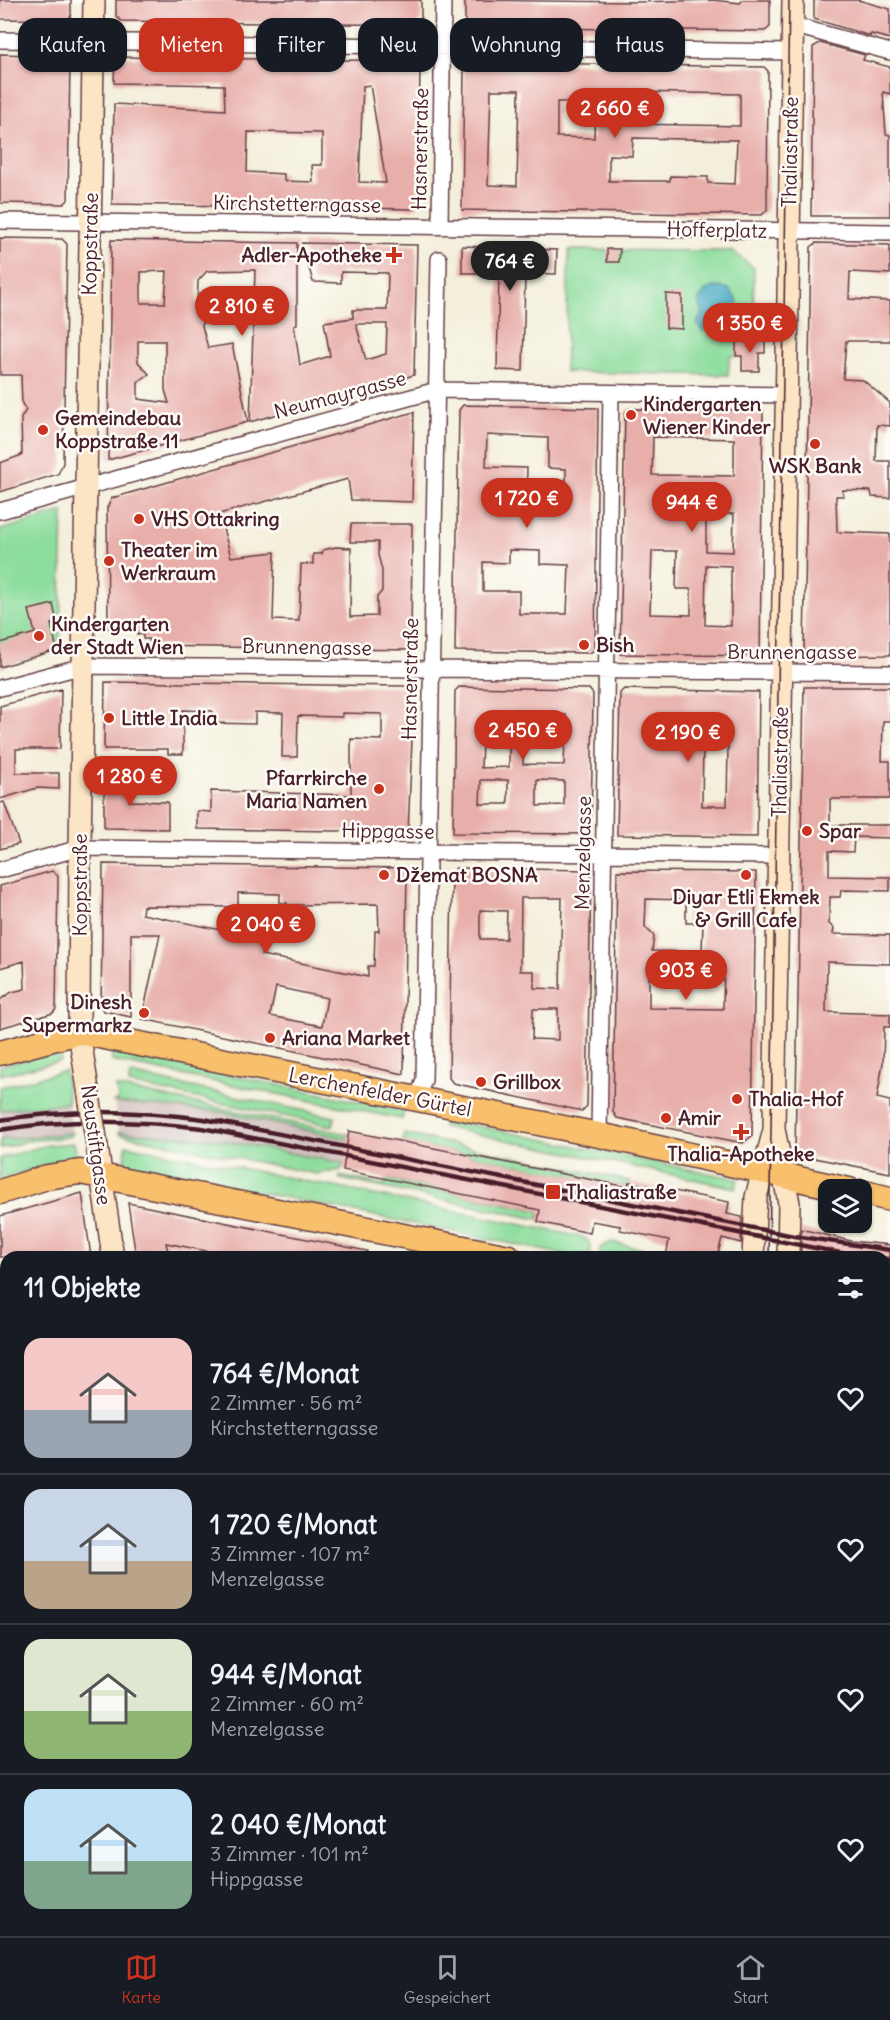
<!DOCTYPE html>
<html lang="de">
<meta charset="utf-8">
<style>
:root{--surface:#171b24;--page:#242831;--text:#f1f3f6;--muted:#9ea1a6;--line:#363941;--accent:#c8321e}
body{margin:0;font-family:Delius,sans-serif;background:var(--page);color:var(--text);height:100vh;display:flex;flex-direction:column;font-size:22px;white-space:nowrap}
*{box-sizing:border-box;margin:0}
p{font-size:20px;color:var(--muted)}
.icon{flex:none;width:33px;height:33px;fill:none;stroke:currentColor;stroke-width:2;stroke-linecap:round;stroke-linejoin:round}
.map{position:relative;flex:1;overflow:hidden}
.sheet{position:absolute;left:0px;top:1251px;width:891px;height:686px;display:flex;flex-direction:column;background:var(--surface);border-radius:18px 18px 0 0;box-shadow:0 2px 4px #0004}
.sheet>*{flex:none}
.top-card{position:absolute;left:18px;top:18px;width:855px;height:54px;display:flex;gap:12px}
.tools{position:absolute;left:818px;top:1179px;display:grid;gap:12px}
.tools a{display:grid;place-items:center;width:54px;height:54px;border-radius:12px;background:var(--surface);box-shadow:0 2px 4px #0004;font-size:30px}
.price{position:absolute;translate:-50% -51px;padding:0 14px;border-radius:21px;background:var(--accent);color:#fff;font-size:20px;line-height:39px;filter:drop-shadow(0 2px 3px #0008)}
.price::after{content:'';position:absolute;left:50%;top:36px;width:18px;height:14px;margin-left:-9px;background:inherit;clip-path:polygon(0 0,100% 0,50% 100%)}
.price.active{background:#222;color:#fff}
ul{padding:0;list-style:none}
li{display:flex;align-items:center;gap:18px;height:150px;padding:0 24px}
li+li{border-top:2px solid var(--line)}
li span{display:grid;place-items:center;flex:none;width:168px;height:120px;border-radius:18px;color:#555}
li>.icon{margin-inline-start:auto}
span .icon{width:72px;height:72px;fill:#fffc;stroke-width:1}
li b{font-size:26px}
h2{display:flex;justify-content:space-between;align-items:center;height:72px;padding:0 24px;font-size:26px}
.tag{padding:0 21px;border-radius:18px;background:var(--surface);box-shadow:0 2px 4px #0004;font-size:21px;line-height:54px}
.tag.active{background:var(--accent);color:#fff}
.tab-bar{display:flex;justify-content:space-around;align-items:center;height:84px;border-top:2px solid var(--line);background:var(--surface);font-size:16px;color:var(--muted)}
.tab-bar a{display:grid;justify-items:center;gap:3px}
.tab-bar .active{color:var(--accent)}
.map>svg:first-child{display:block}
</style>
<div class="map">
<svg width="890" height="1936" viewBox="0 0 890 1936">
<rect width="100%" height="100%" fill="#fdfcf7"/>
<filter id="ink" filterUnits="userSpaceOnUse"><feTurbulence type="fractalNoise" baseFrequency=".0167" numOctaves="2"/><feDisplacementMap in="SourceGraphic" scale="12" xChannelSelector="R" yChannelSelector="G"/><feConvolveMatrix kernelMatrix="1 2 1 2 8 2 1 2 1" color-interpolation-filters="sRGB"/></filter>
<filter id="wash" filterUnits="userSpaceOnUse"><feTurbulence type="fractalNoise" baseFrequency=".008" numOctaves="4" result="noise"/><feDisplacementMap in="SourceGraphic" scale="24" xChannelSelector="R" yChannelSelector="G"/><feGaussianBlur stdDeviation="1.35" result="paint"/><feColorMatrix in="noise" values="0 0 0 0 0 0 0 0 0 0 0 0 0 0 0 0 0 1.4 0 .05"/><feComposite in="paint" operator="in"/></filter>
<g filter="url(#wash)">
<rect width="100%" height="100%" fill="#f4efdb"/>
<path fill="#f5d2c2" d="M 804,651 L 809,656 L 890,655 L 890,687 L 804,687 Z"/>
<path fill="#d1bfbd" d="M 114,1102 L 221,1112 L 348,1139 L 348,1142 L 648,1220 L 344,1159 L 343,1163 L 215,1139 L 119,1132 Z
M 68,1103 L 72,1133 L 0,1140 L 0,1110 Z"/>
<path fill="#8ddd9d" stroke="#6c7e64" stroke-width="1.5" d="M 569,250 L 732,251 L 754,268 L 753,340 L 756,341 L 756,356 L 730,356 L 728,375 L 565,372 Z
M 63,512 L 60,649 L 0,667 L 0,530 Z
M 59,1050 L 61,1061 L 0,1075 L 0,1066 Z
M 111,1050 L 404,1111 L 402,1119 L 112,1061 Z
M 65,1071 L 68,1103 L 0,1110 L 0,1087 Z
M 130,1074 L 335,1117 L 333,1126 L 129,1084 Z
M 116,1087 L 348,1134 L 348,1139 L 221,1112 L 114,1102 L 118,1100 Z
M 443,1119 L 738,1179 L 736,1188 L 443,1127 Z
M 119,1132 L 215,1139 L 343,1163 L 341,1170 L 316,1174 L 119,1134 Z
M 72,1133 L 70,1137 L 27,1141 L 0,1149 L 0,1140 Z
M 404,1134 L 630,1181 L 628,1187 L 403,1142 Z
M 74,1143 L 77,1157 L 0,1179 L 0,1158 L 47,1145 Z
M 126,1145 L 583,1237 L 588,1241 L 591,1247 L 589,1257 L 576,1257 L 125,1165 Z
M 340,1176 L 385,1185 L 386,1179 L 540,1211 L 538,1219 L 340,1179 Z
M 611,1242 L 653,1251 L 652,1257 L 600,1257 L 600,1248 Z
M 6,1742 L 6,1820 L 0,1822 L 0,1743 Z"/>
<path fill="#43a8c3" stroke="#466477" stroke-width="1.5" d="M 714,287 L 728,288 L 738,301 L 735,313 L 738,326 L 731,332 L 717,327 L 702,331 L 697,324 L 702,312 L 698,301 L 706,290 Z"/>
<g id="blocks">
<path fill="#e8afaa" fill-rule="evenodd" d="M 0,0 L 71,0 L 71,16 L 67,20 L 0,19 Z
M 116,0 L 421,0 L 421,20 L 415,25 L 121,21 L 116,16 Z
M 465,0 L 637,2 L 712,0 L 740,3 L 743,0 L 770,0 L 770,27 L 765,31 L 470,27 L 465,22 Z
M 814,0 L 858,0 L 890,9 L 890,39 L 871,34 L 870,36 L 814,19 Z
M 820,43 L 865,55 L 863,60 L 890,67 L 890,94 L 883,92 L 886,134 L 890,135 L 890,216 L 811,216 L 813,47 Z
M 0,54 L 66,56 L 70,60 L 68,200 L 64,204 L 0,203 Z
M 115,57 L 416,61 L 420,66 L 418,206 L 413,209 L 112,204 L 114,104 L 225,110 L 224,85 L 114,83 ZM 370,85 L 386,183 L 359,182 L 363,86 ZM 248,132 L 322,133 L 322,165 L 312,165 L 313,182 L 284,181 L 284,174 L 247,172 Z
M 469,62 L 764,67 L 768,71 L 767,210 L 762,215 L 462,210 L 464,67 ZM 491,90 L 519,90 L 517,186 L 488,185 ZM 633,92 L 740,94 L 740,126 L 633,124 ZM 557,102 L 595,102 L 594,138 L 557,137 ZM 633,138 L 737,140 L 735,184 L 708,183 L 708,177 L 670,176 L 670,181 L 609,181 L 609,155 L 632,156 Z
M 0,238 L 62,239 L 67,244 L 63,463 L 58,474 L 0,492 L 0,463 L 22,455 L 21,418 L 26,410 L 22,404 L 21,375 L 0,375 Z
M 111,240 L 297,243 L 297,324 L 294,325 L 300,365 L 330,356 L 324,322 L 353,318 L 353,310 L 387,310 L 388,273 L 341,272 L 341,283 L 313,282 L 302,243 L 417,245 L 414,375 L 250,422 L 255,270 L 207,271 L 198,281 L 197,305 L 206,305 L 202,326 L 208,348 L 232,344 L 248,422 L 108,460 ZM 167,271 L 165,303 L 141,303 L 141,272 ZM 356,324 L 387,324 L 386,354 L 366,360 ZM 138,341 L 165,341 L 165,390 L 169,403 L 138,399 L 138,382 L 149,374 L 138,362 Z
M 816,243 L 890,245 L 890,274 L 850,272 L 849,299 L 890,301 L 890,341 L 846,341 L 843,379 L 863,380 L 890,403 L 890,426 L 877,425 L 876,461 L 890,461 L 890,498 L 872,497 L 871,491 L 842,490 L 844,496 L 836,496 L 837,532 L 890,534 L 890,655 L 809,656 L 804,651 L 811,247 Z
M 462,246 L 557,250 L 556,274 L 525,273 L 523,371 L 497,370 L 499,273 L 462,273 Z
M 607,249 L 620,249 L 619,262 L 607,262 Z
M 666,294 L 682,295 L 682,329 L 666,328 Z
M 736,340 L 765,341 L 765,353 L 759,353 L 759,371 L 742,371 L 742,356 L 736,356 Z
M 463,405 L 598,408 L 595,649 L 590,653 L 455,651 L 459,410 ZM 487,435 L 548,438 L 548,468 L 566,469 L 566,509 L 526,509 L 527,468 L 486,467 ZM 509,550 L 540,551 L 540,564 L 569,565 L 567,614 L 519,614 L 519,591 L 483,591 L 483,562 L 509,563 Z
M 629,409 L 763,410 L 760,656 L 620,654 L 625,413 ZM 653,437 L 734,439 L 734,476 L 652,475 ZM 706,514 L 734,514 L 733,552 L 706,551 ZM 652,551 L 677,551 L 676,589 L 691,589 L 691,615 L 650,614 ZM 706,565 L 731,566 L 731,626 L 705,625 Z
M 414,412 L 412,502 L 351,500 L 348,479 L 219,514 L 231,557 L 275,552 L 273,620 L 299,621 L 301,564 L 313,564 L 313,554 L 322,554 L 323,550 L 336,547 L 351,548 L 350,617 L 377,616 L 377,597 L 382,591 L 382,570 L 378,555 L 378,542 L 350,542 L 351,524 L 412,524 L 411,650 L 150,646 L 149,639 L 143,639 L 143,634 L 137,635 L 137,628 L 108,628 L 107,508 L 112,498 Z
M 53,604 L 57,622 L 51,624 L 57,650 L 0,667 L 0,643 L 35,633 L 29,610 Z
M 105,682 L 405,686 L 410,691 L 409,740 L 412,740 L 408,832 L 197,829 L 197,811 L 211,812 L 211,791 L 351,795 L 351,739 L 382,740 L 382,714 L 342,713 L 342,717 L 298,716 L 297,757 L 282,757 L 283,713 L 255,712 L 255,724 L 212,723 L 212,711 L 183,710 L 183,754 L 168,754 L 168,749 L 104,749 Z
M 459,687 L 589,689 L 593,694 L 591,834 L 453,833 L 455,691 ZM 524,715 L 566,715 L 564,765 L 523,764 ZM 482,741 L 509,741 L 509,767 L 481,768 ZM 481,780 L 508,780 L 508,804 L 480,804 ZM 537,780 L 564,781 L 564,805 L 537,806 Z
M 804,687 L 890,687 L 890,721 L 883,721 L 882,761 L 890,761 L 890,799 L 830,799 L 830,825 L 890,825 L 890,838 L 854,837 L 853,852 L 829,851 L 829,876 L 890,877 L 890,891 L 841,890 L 840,897 L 830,897 L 829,924 L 834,928 L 833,934 L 890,935 L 890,964 L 827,962 L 826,1012 L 890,1014 L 890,1027 L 884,1027 L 883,1063 L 877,1098 L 890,1101 L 890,1173 L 799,1155 L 795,1151 Z
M 61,689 L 60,749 L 16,749 L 16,773 L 59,773 L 59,789 L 37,788 L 0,799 L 0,706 Z
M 624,689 L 759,692 L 757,837 L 617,835 L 620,693 ZM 703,745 L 728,745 L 727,806 L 702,806 Z
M 104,773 L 130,773 L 129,801 L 168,802 L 168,829 L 104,828 Z
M 4,802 L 19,844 L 0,849 L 0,803 Z
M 103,864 L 407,868 L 404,1074 L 142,1019 L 160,934 L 131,934 L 131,1017 L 104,1011 L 101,1008 ZM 238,893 L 280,894 L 280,903 L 287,903 L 287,905 L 378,904 L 379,931 L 375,931 L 374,966 L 368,966 L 368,977 L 262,955 L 265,939 L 142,914 L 143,906 L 238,907 ZM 276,987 L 327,998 L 322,1026 L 270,1016 Z
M 456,868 L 591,870 L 587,1106 L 582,1111 L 453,1083 L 449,1078 L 452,872 ZM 521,898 L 562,898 L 560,989 L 534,988 L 534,971 L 520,971 ZM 480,910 L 507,911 L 506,939 L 480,939 ZM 533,1009 L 558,1009 L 558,1040 L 532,1039 Z
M 52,871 L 58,876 L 56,1009 L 53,1013 L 0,1028 L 0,1000 L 12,992 L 25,989 L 24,961 L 0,968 L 0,886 Z
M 617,871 L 756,872 L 752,1136 L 743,1143 L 617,1118 L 613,1112 ZM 646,899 L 686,900 L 686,923 L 703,923 L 702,952 L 652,951 L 654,936 L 645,927 ZM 649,965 L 724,966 L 723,1009 L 649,1008 Z
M 349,1131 L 628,1187 L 629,1182 L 729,1202 L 727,1214 L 742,1217 L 741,1243 L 722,1238 L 717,1257 L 666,1257 L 669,1240 L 620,1230 L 620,1226 L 592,1221 L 590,1233 L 538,1222 L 540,1210 L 343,1170 Z
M 82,1193 L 91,1257 L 0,1257 L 0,1216 Z
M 128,1203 L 367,1251 L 366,1257 L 236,1257 L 221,1255 L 220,1257 L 205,1257 L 207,1251 L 166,1243 L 169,1257 L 136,1257 Z
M 801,1229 L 851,1241 L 890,1245 L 890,1257 L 814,1257 L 801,1254 Z"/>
</g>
</g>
<g filter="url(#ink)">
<use href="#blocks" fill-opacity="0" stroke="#643e45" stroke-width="1.5"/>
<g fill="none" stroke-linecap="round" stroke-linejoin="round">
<g stroke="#643e45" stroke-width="18">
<path id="street" d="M 792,25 L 890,52
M 0,40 L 792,52
M 0,221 L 890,232
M 440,226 L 443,0
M 0,511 L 437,390 L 787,395
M 0,688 L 83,666 L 890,673
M 0,870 L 80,848 L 779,856
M 417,1099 L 424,1080 L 439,259
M 599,1135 L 611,393
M 885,1276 L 890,1277
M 0,1375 L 6,1373
M 885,1394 L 890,1395
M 0,1642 L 6,1640
M 885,1810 L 890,1810
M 10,1936 L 30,1930
M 406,1936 L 406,1930
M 551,1936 L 551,1930"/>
</g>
<g stroke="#643e45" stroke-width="24">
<path id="secondary" d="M 90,1102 L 79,1032 L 80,848 L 94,0
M 95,1132 L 113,1257
M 753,1257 L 756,1197 L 774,1130
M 788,1257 L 789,1203 L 774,1129 L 793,0
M 197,1930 L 198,1936
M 712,1936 L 713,1930"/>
</g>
<g stroke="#643e45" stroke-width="27">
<path id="primary" d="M 0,1053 L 79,1032 L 599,1135 L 849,1190
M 0,1192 L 47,1177 L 80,1172 L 509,1257
M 861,1192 L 890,1199
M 885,1307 L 890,1307"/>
</g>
<use href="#street" stroke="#fff" stroke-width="15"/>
<use href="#secondary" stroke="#fce5c4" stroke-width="21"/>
<use href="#primary" stroke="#f8bf6c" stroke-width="24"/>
<path stroke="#4a1f2b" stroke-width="1.5" d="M 769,1257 L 789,0
M 885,1391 L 890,1392
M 0,1638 L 6,1636
M 709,1936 L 710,1930"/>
<path stroke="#4a1f2b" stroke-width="4.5" d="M 0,1120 C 67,1109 136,1110 204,1119 L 794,1236 L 890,1250
M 0,1130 C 67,1118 135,1120 202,1128 L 861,1257
M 885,1260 L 890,1260"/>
<g stroke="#643e45" stroke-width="24" stroke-linecap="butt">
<path id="secondary-bridge" d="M 90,1102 L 95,1132"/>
</g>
<use href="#secondary-bridge" stroke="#fce5c4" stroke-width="21"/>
</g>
</g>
<g fill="#c8321e" stroke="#fdfcf7" stroke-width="2">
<path d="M391 246h6v6h6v6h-6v6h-6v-6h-6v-6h6z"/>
<circle cx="631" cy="415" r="6"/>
<circle cx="43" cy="430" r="6"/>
<circle cx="815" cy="444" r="6"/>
<circle cx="139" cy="519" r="6"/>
<circle cx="109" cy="561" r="6"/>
<circle cx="39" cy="636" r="6"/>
<circle cx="584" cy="645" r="6"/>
<circle cx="109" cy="718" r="6"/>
<circle cx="379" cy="789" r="6"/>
<circle cx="807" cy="831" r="6"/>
<circle cx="384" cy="875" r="6"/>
<circle cx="746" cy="875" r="6"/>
<circle cx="144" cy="1013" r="6"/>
<circle cx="270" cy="1038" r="6"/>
<circle cx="481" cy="1082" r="6"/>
<circle cx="737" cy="1099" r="6"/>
<circle cx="666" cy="1118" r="6"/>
<path d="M738 1123h6v6h6v6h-6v6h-6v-6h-6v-6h6z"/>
<rect x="545" y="1184" width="16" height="16" rx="3"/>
</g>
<g text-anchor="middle" stroke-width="5" stroke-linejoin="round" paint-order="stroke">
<g font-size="20" fill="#4a1f2b" stroke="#fdfcf7">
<text transform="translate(420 149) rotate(-89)" y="7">Hasnerstraße</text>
<text transform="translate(790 152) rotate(-89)" y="7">Thaliastraße</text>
<text transform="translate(297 204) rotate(1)" y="7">Kirchstetterngasse</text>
<text transform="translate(717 230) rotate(1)" y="7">Hofferplatz</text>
<text transform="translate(90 244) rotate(-89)" y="7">Koppstraße</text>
<text transform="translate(340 395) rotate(-15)" y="7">Neumayrgasse</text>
<text transform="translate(307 647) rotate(1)" y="7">Brunnengasse</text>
<text x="792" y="659">Brunnengasse</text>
<text transform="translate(410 679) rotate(-89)" y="7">Hasnerstraße</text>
<text transform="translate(780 762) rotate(-89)" y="7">Thaliastraße</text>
<text transform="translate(388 831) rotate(1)" y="7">Hippgasse</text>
<text transform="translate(583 853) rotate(-89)" y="7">Menzelgasse</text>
<text transform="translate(80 885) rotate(-90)" y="7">Koppstraße</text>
<text transform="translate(380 1092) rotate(11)" y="7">Lerchenfelder Gürtel</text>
<text transform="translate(96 1145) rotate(82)" y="7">Neustiftgasse</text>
</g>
<g font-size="20" font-weight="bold" fill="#4a1f2b" stroke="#fdfcf7" text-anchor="start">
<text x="382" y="262" text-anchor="end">Adler-Apotheke</text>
<text x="643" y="411">Kindergarten<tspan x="643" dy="23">Wiener Kinder</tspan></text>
<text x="55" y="425">Gemeindebau<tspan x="55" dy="23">Koppstraße 11</tspan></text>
<text x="815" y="473" text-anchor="middle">WSK Bank</text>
<text x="151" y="526">VHS Ottakring</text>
<text x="121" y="557">Theater im<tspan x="121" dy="23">Werkraum</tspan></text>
<text x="51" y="631">Kindergarten<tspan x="51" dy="23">der Stadt Wien</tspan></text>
<text x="596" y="652">Bish</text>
<text x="121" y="725">Little India</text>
<text x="367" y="785" text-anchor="end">Pfarrkirche<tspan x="367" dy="23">Maria Namen</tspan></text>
<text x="819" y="838">Spar</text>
<text x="396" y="882">Džemat BOSNA</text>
<text x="746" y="904" text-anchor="middle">Diyar Etli Ekmek<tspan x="746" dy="23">&amp; Grill Cafe</tspan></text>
<text x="132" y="1009" text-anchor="end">Dinesh<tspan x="132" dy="23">Supermarkz</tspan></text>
<text x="282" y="1045">Ariana Market</text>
<text x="493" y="1089">Grillbox</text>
<text x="749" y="1106">Thalia-Hof</text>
<text x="678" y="1125">Amir</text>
<text x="741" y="1161" text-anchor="middle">Thalia-Apotheke</text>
<text x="566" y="1199">Thaliastraße</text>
</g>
</g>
</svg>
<div class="tools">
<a><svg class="icon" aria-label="layers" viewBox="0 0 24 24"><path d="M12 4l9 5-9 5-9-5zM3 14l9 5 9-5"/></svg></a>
</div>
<b class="price" style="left:615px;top:139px">2 660 €</b>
<b class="price active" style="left:510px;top:292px">764 €</b>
<b class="price" style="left:242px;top:337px">2 810 €</b>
<b class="price" style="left:750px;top:354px">1 350 €</b>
<b class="price" style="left:527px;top:529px">1 720 €</b>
<b class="price" style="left:692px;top:533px">944 €</b>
<b class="price" style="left:523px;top:761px">2 450 €</b>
<b class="price" style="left:688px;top:763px">2 190 €</b>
<b class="price" style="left:130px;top:807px">1 280 €</b>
<b class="price" style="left:266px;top:955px">2 040 €</b>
<b class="price" style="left:686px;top:1001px">903 €</b>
<div class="top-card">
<a class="tag">Kaufen</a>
<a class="tag active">Mieten</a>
<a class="tag">Filter</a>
<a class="tag">Neu</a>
<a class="tag">Wohnung</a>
<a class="tag">Haus</a>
</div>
<section class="sheet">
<h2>11 Objekte<svg class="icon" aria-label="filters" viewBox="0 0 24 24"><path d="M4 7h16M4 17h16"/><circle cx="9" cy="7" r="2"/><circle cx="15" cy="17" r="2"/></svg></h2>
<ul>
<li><span style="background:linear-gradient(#f6c9c9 60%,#9aa5b1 0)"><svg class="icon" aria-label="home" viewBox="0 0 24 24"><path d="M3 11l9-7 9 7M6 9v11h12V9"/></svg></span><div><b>764 €/Monat</b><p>2 Zimmer · 56 m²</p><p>Kirchstetterngasse</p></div><svg class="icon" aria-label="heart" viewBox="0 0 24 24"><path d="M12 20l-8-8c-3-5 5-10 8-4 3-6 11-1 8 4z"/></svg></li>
<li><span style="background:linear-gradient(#c9d6e8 60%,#b9a48a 0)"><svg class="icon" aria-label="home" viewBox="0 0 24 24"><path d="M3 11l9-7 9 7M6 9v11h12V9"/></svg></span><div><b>1 720 €/Monat</b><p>3 Zimmer · 107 m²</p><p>Menzelgasse</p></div><svg class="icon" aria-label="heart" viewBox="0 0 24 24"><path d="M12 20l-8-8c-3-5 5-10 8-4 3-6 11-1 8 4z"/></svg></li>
<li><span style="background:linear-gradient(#dfe7d0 60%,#8fb573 0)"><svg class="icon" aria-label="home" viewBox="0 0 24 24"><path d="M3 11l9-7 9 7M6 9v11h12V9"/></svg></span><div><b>944 €/Monat</b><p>2 Zimmer · 60 m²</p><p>Menzelgasse</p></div><svg class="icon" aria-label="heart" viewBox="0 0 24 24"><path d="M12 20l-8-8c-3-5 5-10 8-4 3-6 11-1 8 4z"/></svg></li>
<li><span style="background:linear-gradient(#bfe0f5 60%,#7fa58c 0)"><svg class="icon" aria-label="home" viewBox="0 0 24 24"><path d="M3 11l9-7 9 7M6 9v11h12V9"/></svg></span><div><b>2 040 €/Monat</b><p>3 Zimmer · 101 m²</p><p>Hippgasse</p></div><svg class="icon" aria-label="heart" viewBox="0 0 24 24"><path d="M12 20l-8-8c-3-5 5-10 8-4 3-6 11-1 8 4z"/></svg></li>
</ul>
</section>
</div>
<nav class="tab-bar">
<a class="active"><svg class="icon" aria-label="map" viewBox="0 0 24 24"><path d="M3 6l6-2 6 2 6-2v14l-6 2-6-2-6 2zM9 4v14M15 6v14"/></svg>Karte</a>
<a><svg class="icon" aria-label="saved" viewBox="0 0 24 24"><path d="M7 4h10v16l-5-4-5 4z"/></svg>Gespeichert</a>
<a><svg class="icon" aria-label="home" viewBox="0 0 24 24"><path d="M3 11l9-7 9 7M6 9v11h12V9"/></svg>Start</a>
</nav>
